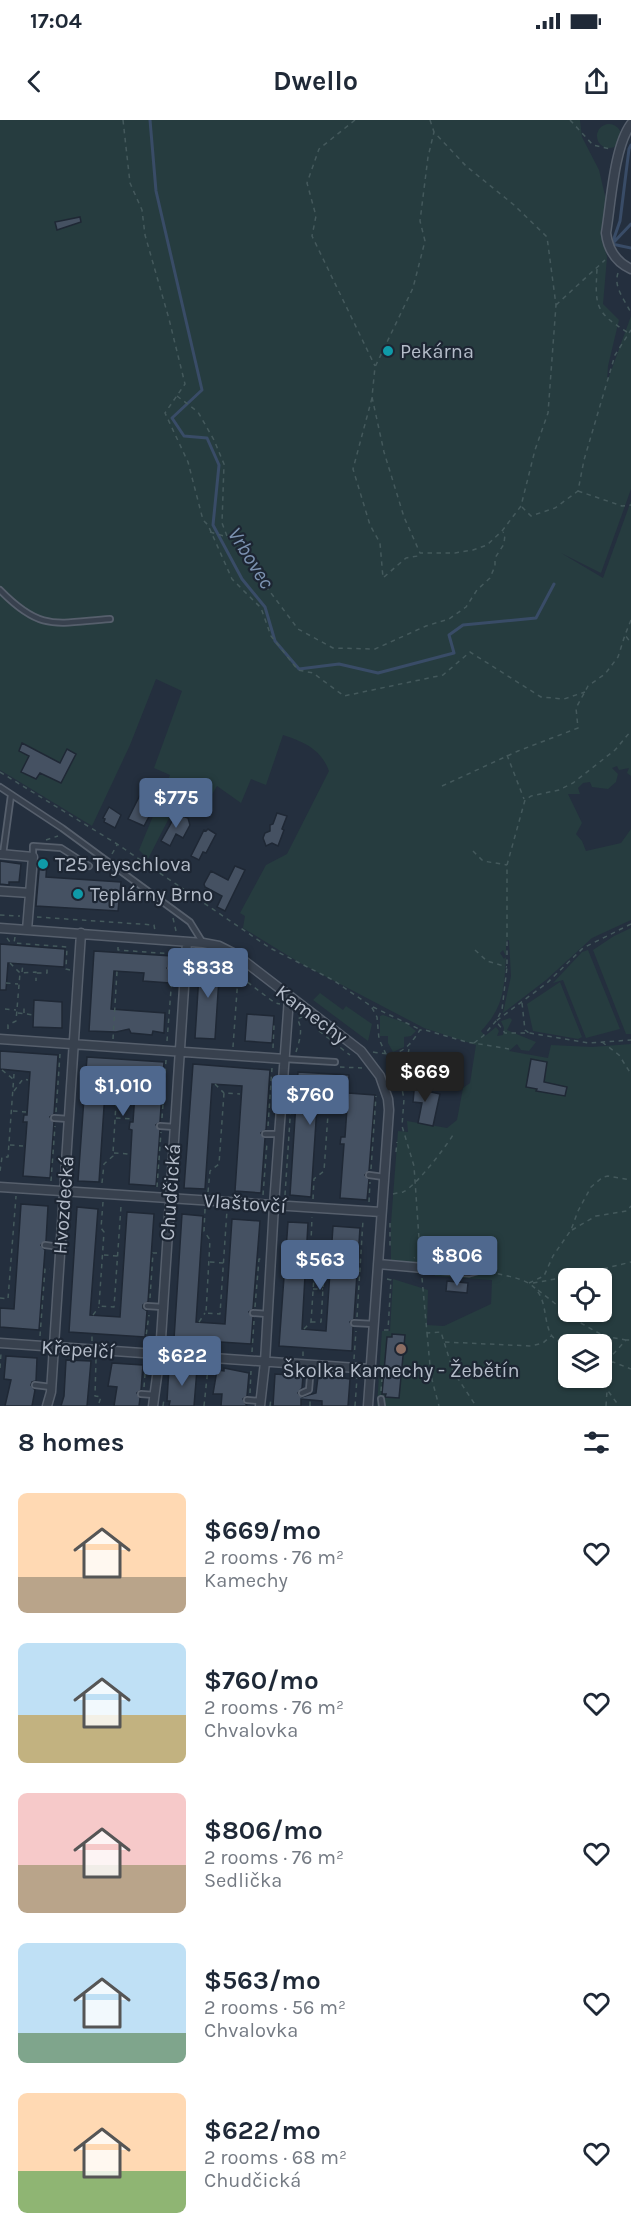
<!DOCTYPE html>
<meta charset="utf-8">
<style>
:root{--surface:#fff;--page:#f2f2f3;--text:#1f2937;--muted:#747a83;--accent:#4f688e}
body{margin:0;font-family:Karla,sans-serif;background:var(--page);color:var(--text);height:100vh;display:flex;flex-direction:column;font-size:22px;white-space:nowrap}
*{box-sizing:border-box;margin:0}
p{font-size:20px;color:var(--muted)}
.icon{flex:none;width:33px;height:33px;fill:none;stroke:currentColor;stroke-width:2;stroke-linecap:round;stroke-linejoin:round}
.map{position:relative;height:1286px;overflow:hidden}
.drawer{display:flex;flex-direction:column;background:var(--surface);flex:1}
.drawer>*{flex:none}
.buttons{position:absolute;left:558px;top:1148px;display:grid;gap:12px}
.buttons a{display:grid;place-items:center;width:54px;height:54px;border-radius:9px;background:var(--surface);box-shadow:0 2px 4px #0004;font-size:30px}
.price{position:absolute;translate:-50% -51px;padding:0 14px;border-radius:6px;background:var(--accent);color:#fff;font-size:20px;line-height:39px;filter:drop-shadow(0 2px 3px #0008)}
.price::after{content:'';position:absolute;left:50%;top:36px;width:18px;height:14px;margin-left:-9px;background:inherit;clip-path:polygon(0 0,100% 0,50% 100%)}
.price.on{background:#222;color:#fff}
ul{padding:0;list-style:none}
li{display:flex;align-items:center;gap:18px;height:150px;padding:0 18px}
li span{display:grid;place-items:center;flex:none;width:168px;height:120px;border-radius:9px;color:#555}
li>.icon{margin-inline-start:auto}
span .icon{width:72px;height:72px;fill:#fffc;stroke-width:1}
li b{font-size:26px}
h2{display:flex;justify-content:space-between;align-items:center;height:72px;padding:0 18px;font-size:26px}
.status{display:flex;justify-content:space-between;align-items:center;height:42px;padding:0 30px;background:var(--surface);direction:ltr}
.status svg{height:16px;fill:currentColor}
header{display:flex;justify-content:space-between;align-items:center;height:78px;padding:0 18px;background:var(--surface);font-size:27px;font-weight:700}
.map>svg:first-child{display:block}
</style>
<div class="status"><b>17:04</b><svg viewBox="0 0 49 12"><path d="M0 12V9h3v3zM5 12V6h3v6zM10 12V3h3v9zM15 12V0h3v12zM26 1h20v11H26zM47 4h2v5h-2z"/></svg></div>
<header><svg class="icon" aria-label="back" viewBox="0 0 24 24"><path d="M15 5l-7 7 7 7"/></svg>Dwello<svg class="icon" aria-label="share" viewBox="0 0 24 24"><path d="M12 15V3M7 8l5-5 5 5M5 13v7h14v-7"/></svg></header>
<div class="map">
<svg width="631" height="1286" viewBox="0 0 631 1286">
<rect width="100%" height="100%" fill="#242f3e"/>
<path fill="#263c3f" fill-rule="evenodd" d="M 0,0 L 580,0 L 582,17 L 599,50 L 607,84 L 601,113 L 607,137 L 603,184 L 619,200 L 608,246 L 607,262 L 631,196 L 631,369 L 601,453 L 561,433 L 603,458 L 631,381 L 631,656 L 627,653 L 629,648 L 619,650 L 617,646 L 612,648 L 618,654 L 616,662 L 608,669 L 592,667 L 590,662 L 583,663 L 578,668 L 580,674 L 568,674 L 582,703 L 576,714 L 582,721 L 586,731 L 621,723 L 631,709 L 631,800 L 592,818 L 546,860 L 503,893 L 511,856 L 509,820 L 506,821 L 506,836 L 503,830 L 500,833 L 504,839 L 506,837 C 504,869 504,887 481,911 L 485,916 L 496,907 L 499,911 L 497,916 L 503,915 L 504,908 L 501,901 L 510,898 L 512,900 L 507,910 L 536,922 L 529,931 L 521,930 L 517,924 L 509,931 L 548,938 L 551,925 L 592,927 L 631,924 L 631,1286 L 377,1286 L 382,1211 L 390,1211 L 393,1159 L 428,1170 L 427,1205 L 444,1206 L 491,1184 L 492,1160 L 435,1156 L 435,1145 L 391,1140 L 391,1103 L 398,1011 L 408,1012 L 407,1001 L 447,1008 L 457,1000 L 463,968 L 470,963 L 476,925 L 424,908 L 300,843 L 243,808 L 245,796 L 240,793 L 266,745 L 287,734 L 329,651 C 321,629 304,622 283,615 L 266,665 L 251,659 L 241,683 L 217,666 L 211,676 L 188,661 L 148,739 L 139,730 L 170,655 L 154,648 L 182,571 L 156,559 L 130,625 L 92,706 L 0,650 ZM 568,1158 L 602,1158 L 602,1191 L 568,1191 ZM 568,1224 L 602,1224 L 602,1257 L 568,1257 Z
M597 16a12 12 0 1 1 24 0a12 12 0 1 1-24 0Z
M 631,808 L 631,914 L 626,914 L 593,830 L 614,816 Z
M 588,830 L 620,909 L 586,918 L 563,860 L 553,863 L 582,832 Z
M 560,862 L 582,917 L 578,919 L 533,911 L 527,884 Z
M 320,873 L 343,890 L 346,886 L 372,904 L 368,921 L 313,880 Z
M 383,895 L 406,903 L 416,911 L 411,916 L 404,917 L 404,927 L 393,932 L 388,923 L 388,916 L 380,916 L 380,896 Z"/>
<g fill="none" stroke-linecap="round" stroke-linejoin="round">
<path stroke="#394c67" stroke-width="3" d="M 150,0 L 156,71 L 202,270 L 172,298 L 184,316 L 207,318 L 219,345 L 213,405 L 242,459 L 265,487 L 275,521 L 299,549 L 339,544 L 378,553 L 454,533 L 449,515 L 463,505 L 536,498 L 554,464
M 614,122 L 631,104
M 612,124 L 620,101 L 629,29 L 631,25
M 612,124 L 631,128"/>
</g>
<path fill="#455162" stroke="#1f2835" stroke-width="1.5" d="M 80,97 L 81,102 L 57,110 L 55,102 Z
M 22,623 L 60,643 L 67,629 L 76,634 L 61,663 L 40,653 L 36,659 L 21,652 L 29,636 L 19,631 Z
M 144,667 L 143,684 L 152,691 L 144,706 L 128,699 Z
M 109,687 L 121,695 L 115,708 L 104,702 L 105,699 L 103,698 Z
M 277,693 L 287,696 L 282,709 L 284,710 L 278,726 L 272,723 L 266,726 L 263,718 L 265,713 L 270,711 L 270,705 L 273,704 Z
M 179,695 L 188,698 L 190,705 L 183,718 L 176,714 L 170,726 L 161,721 L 175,696 Z
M 208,709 L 216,714 L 206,733 L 203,732 L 199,740 L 191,736 L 204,710 L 206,711 Z
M 40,739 L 47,740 L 46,757 L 121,762 L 118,791 L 36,786 Z
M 0,741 L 21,744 L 19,762 L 9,762 L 9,765 L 0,764 Z
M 235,746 L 245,750 L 225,791 L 217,787 L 222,776 L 205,767 L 204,764 L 211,751 L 228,760 Z
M 0,824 L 65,829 L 64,847 L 8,843 L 6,870 L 0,870 Z
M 94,831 L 172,836 L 171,844 L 167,848 L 170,852 L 170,863 L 143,861 L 144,853 L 114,851 L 111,889 L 165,893 L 164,913 L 153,911 L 152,915 L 131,913 L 129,909 L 116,912 L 89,911 Z
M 200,838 L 216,839 L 220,842 L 215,919 L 195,918 Z
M 34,880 L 62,882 L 62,908 L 33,907 Z
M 247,894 L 274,896 L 272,923 L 245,921 Z
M 0,931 L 58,935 L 54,994 L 50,997 L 54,1002 L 50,1058 L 23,1056 L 27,1002 L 23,1002 L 24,995 L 27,995 L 30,952 L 0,949 Z
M 87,937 L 164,942 L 160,1002 L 156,1005 L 160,1010 L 156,1066 L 129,1064 L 132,1010 L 129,1009 L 130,1002 L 133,1002 L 136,959 L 106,957 L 99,1062 L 78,1061 Z
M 531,939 L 547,942 L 544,962 L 567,967 L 565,976 L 536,971 L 537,969 L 526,967 Z
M 193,944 L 270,950 L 266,1010 L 261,1013 L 265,1018 L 261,1073 L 235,1071 L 242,966 L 212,964 L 205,1069 L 184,1068 Z
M 298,952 L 349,955 L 348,973 L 318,971 L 311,1077 L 290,1075 Z
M 411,960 L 423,962 L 422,970 L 440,974 L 433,1006 L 418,1003 L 422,983 L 413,982 L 414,971 L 410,970 Z
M 348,973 L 375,975 L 369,1051 L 365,1055 L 369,1059 L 367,1080 L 340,1078 L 344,1024 L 340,1024 L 341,1017 L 345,1017 Z
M 21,1084 L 48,1086 L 46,1121 L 41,1125 L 45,1130 L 39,1210 L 0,1207 L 0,1188 L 14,1189 Z
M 77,1087 L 98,1089 L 90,1195 L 120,1197 L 127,1092 L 154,1094 L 148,1182 L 143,1185 L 143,1188 L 147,1191 L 145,1217 L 69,1212 Z
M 182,1094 L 203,1096 L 196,1202 L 225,1204 L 232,1099 L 260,1101 L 253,1189 L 249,1192 L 253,1197 L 251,1224 L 174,1219 Z
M 288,1102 L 308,1103 L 302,1209 L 326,1211 L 333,1106 L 360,1108 L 354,1199 L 350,1202 L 353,1207 L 352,1231 L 279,1226 Z
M 447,1161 L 468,1163 L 467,1173 L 446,1171 Z
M 392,1214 L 405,1215 L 399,1278 L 385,1277 L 386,1274 L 382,1274 L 387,1217 L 392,1217 Z
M 6,1236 L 37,1238 L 36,1261 L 32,1262 L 31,1265 L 35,1270 L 32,1286 L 5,1286 L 11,1260 L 4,1259 Z
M 66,1240 L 91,1241 L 87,1286 L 61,1286 L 64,1276 Z
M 112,1243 L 143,1245 L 141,1270 L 137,1273 L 140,1278 L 139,1286 L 114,1286 L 117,1267 L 108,1266 Z
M 169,1247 L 197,1249 L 194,1286 L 169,1286 L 170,1281 L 167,1281 Z
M 224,1248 L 249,1253 L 247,1276 L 243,1279 L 247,1286 L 221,1286 L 222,1274 L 213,1274 L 217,1250 L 224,1251 Z
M 275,1254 L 303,1256 L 302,1268 L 298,1273 L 302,1277 L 316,1273 L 318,1257 L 325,1257 L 325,1255 L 350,1259 L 348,1286 L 322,1286 L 322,1281 L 301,1279 L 301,1286 L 273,1286 Z"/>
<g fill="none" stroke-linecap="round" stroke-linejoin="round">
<g stroke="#565f6c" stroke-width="8">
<path id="lane" d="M 0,470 C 41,512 56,503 110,499
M 0,667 L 62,708 L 190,802 L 203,823
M 3,734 L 11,675
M 33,737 L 33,726 L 61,728 L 89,746
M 171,848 L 185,849
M 285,939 L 335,942
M 54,998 L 69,999
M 160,1006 L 175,1007
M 265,1014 L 279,1014
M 369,1055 L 384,1057
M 45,1125 L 60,1127
M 147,1186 L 163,1187
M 253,1193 L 268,1194
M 354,1203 L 374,1204
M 35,1265 L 51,1267
M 302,1273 L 309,1270 L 311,1245
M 141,1274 L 155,1275
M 381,1279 L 382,1286
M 247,1280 L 261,1281"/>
</g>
<g stroke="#565f6c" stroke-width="11">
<path id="street" d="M 631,4 C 614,27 611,83 606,113 C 608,129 616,142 631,149
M 0,734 L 33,737 L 27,810
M 0,771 L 30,773
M 0,808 L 203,823 L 219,826 L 235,834 L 361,931 L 380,956 L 388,979 L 389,990 L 368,1286
M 0,919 L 285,939
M 0,1067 L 381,1092
M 378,1144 L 469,1152 L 480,1149 L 486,1142
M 0,1223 L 371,1249
M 47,1286 L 51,1272 L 81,813
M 153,1286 L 160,1234 L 187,822
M 260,1286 L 265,1242 L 274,1085 L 289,878"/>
</g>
<path stroke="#44595c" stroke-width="1.5" stroke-dasharray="4.5 4.5" stroke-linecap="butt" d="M 123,0 L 130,63 L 142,90 L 145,115 L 169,199 L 185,264 L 165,293 L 188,342 L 203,400 L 208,405 L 232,459 L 261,488 L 271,516 L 298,550 L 313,553 L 344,576 L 443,555 L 470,532 L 541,577 L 564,579 L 585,572
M 355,0 L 319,29 L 307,63 L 316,96 L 312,116 L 375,246
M 430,0 L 434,12 L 466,46 L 514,85 L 547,117 L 556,185 L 548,293 L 535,330 L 521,386 L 502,411 L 487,425 L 473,430 L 455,433 L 420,433 L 404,397 L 384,332 L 372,277 L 375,247 L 413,168 L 425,121 L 420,101 L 428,37 L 434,12
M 570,0 L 593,25 L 610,29
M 597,149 C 595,186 595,192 627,212
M 618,153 C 613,167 625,180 631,193
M 556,185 L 605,140
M 177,276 L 198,292 L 214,320 L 224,344 L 222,403 L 227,416
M 372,278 L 353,349 L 370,405 L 380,423 L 383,458
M 578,371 L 622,386 L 631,385
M 522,387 L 531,396 L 555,388 L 578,371 L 584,340 L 615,235 L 631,210
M 210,412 L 227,417 L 241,427 L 265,465 L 298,509 L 333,528 L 375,529 L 426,506 L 449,499 L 466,487 L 477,470 L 490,458 L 495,446 L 495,438 L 504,424 L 505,414 L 503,412
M 384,457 L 406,438 L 418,436 L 420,433
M 631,500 L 625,515 L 631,523
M 507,635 L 524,679
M 0,652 L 117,724 L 270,828 L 333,860 L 371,886 L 377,897 L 379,919 L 402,969 L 404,979 L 402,1006 L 414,1046 L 420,1133 L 414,1138
M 442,666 L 518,631 L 578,608 L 576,588 L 588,566 L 605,554 L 618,537 L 625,515
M 46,720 L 58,716
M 473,731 L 483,741 L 507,745
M 112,734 L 117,725
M 0,795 L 20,796
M 37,797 L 154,805 L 155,811
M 173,798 L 176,811
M 631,804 L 583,828 L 547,863 L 496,901 L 505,913 L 530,913 L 589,923 L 631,920
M 15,817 L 14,823 L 67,827 L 66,849 L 70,850
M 7,818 L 12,825
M 118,827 L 118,830 L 173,834 L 173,840
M 475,830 L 487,841 L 507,847
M 10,843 L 20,853 L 36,852 L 36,861
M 239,849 L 238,855 L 275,883 L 280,884
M 22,852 L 23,844
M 37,853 L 47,853 L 47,846
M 6,863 L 18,864
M 522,883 L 525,910 L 529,913
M 373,887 L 419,909
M 5,889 L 16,890
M 18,893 L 34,895
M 24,893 L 24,885
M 8,909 L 8,905 L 16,901 L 20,853
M 319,911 L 350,935
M 113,919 L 117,851
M 167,921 L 172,857
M 602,922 L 619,935 L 631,954
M 474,923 L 483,916 L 496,901 L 502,890 L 507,847 L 507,745 L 525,680 L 531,676 L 559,670 L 573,663 L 615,630 L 631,611
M 233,927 L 238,857
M 273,928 L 274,906 L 278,906
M 296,932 C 299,922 304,909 297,899 L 302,897
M 373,932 C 399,937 406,931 420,910 L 425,910 L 467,922 L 509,929
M 340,947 L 362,948
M 2,950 L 13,959
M 215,964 L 224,973
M 118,967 L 134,967
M 402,969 L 410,923
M 14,971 L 23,959 L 28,960
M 13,991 L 26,992
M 56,992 L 60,934
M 116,998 L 132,999
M 162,998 L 166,940
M 268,1006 L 272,948
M 10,1025 L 23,1026
M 396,1032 L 397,1022
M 114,1033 L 129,1034
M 371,1049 L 376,976
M 0,1051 L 2,1037 L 8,1037 L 14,954
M 51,1061 L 55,1006
M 102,1063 L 104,1044 L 113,1036 L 113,1033 L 117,967 L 109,957
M 157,1067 L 161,1012
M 208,1072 L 210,1051 L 219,1044 L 224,973 L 240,974
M 393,1074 C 396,1073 400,1073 403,1072 C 415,1067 445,1028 453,1015
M 263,1075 L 267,1023
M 285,1075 L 292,969
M 313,1079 L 314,1059 L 324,1051 L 329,980 L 323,972
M 103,1082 L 101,1108 L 104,1112 L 99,1186 L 114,1187 L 121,1086
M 369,1082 L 370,1062
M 205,1089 L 204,1111 L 210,1120 L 206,1193 L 220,1194 L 227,1090
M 390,1103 L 390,1128
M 572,1110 L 596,1096 L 627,1091 L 631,1086
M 104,1135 L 117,1136
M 210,1142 L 223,1143
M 489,1152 C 502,1155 519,1157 530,1164 C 549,1177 542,1201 552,1216 C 556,1221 563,1223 568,1226
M 422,1158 L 427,1213 L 441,1212 L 453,1251 L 476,1286
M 529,1163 L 544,1156 L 553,1136 L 571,1110 L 578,1091 L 591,1067 L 603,1057 L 608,1056 L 631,1060
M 533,1163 L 578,1155 L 631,1142
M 313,1169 L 323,1169
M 538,1170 L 577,1201 L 604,1216 L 626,1220
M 0,1178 L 8,1179 L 16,1076
M 150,1178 L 153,1133 L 157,1133
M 255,1187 L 259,1139 L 263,1139
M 93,1195 L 99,1187
M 357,1197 L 363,1100
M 199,1202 L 205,1193
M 311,1202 L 321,1202 L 325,1134 L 316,1127
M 304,1209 L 311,1202 L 316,1126 L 311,1122 L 312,1097
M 384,1210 L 388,1210 L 391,1160 L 387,1159
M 427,1213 L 431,1256 L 439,1286
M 40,1216 L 45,1149 L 50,1149
M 197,1220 L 197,1228
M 92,1221 L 92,1213
M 445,1222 L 531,1226 L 543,1223 L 551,1216
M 145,1223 L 149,1195
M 252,1232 L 254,1201
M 303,1236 L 303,1228
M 96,1239 L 95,1276 L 101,1277 L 98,1286
M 354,1239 L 356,1211
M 607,1241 L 626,1220 L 631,1220
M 602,1243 L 613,1242 L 631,1249
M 0,1248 L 1,1233
M 598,1257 L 619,1286
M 144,1267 L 146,1242
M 381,1271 L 383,1246 L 386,1247
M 250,1273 L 251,1251
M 163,1286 L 164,1279
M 204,1286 L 208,1248
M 270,1286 L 271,1278
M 310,1286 L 310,1277
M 355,1286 L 357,1258
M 606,1286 L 607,1271"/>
<use href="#lane" stroke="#38414e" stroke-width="4.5"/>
<use href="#street" stroke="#38414e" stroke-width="8"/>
</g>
<g fill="#0f9aa8" stroke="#1d2633" stroke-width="2">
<circle cx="388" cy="231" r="6"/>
<circle cx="43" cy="744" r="6"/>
<circle cx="78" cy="774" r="6"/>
</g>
<circle fill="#8d6e63" stroke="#1d2633" stroke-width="2" cx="401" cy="1229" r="6"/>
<g text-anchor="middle" stroke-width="4.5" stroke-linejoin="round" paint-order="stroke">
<g font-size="20" fill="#b4bcc9" stroke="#1d2633" text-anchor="start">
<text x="400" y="238">Pekárna</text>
<text x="55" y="751">T25 Teyschlova</text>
<text x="90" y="781">Teplárny Brno</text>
<text x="401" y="1257" text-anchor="middle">Školka Kamechy - Žebětín</text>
</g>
<g font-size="20" fill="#b4bcc9" stroke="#1d2633">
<text transform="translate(312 894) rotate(37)" y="7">Kamechy</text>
<text transform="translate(170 1072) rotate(-86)" y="7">Chudčická</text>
<text transform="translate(245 1083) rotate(4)" y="7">Vlaštovčí</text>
<text transform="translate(63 1085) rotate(-86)" y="7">Hvozdecká</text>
<text transform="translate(78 1229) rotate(4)" y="7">Křepelčí</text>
</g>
<g font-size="21" font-style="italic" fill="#7c92b1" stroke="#1d2633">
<text transform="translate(251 438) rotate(58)" y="7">Vrbovec</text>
</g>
</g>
</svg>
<div class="buttons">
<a><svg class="icon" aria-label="locate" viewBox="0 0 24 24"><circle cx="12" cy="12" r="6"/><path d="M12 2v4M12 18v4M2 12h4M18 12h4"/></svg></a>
<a><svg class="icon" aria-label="layers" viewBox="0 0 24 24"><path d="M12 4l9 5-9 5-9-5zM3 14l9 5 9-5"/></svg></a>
</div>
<b class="price" style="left:176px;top:709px">$775</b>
<b class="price" style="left:208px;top:879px">$838</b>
<b class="price on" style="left:425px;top:983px">$669</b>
<b class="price" style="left:123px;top:997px">$1,010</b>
<b class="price" style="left:310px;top:1006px">$760</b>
<b class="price" style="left:457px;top:1167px">$806</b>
<b class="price" style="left:320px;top:1171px">$563</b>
<b class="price" style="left:182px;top:1267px">$622</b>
</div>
<section class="drawer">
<h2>8 homes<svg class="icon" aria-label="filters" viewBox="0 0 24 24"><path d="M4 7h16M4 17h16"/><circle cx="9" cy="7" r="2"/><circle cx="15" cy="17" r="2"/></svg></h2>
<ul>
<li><span style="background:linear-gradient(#ffd9b3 70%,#b9a48a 0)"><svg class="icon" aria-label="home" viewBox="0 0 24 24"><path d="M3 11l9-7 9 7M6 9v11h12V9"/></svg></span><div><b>$669/mo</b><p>2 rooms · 76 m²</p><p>Kamechy</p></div><svg class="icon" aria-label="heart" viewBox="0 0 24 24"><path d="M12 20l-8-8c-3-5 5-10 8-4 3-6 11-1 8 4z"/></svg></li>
<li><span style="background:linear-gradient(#bfe0f5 60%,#c2b280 0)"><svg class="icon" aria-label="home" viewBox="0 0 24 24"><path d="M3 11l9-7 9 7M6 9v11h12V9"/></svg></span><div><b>$760/mo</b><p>2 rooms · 76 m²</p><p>Chvalovka</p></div><svg class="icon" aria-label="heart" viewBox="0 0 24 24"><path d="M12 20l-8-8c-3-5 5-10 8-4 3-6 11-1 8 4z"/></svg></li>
<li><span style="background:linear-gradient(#f6c9c9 60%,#b9a48a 0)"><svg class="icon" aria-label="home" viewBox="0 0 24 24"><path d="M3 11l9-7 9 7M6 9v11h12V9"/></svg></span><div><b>$806/mo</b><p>2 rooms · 76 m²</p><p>Sedlička</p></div><svg class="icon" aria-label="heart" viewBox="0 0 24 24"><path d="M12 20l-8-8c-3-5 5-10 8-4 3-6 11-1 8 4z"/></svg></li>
<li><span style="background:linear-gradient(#bfe0f5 75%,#7fa58c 0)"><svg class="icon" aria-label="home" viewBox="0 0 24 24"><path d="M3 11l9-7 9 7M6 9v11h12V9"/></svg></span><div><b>$563/mo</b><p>2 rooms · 56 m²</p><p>Chvalovka</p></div><svg class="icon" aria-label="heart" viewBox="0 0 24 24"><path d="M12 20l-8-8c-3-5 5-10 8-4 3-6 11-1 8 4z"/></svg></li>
<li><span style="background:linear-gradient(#ffd9b3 65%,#8fb573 0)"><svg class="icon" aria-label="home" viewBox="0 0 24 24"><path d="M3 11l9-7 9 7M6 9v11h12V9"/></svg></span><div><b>$622/mo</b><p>2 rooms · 68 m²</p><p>Chudčická</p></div><svg class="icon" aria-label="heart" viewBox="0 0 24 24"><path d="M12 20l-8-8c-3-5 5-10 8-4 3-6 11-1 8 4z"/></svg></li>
</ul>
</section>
